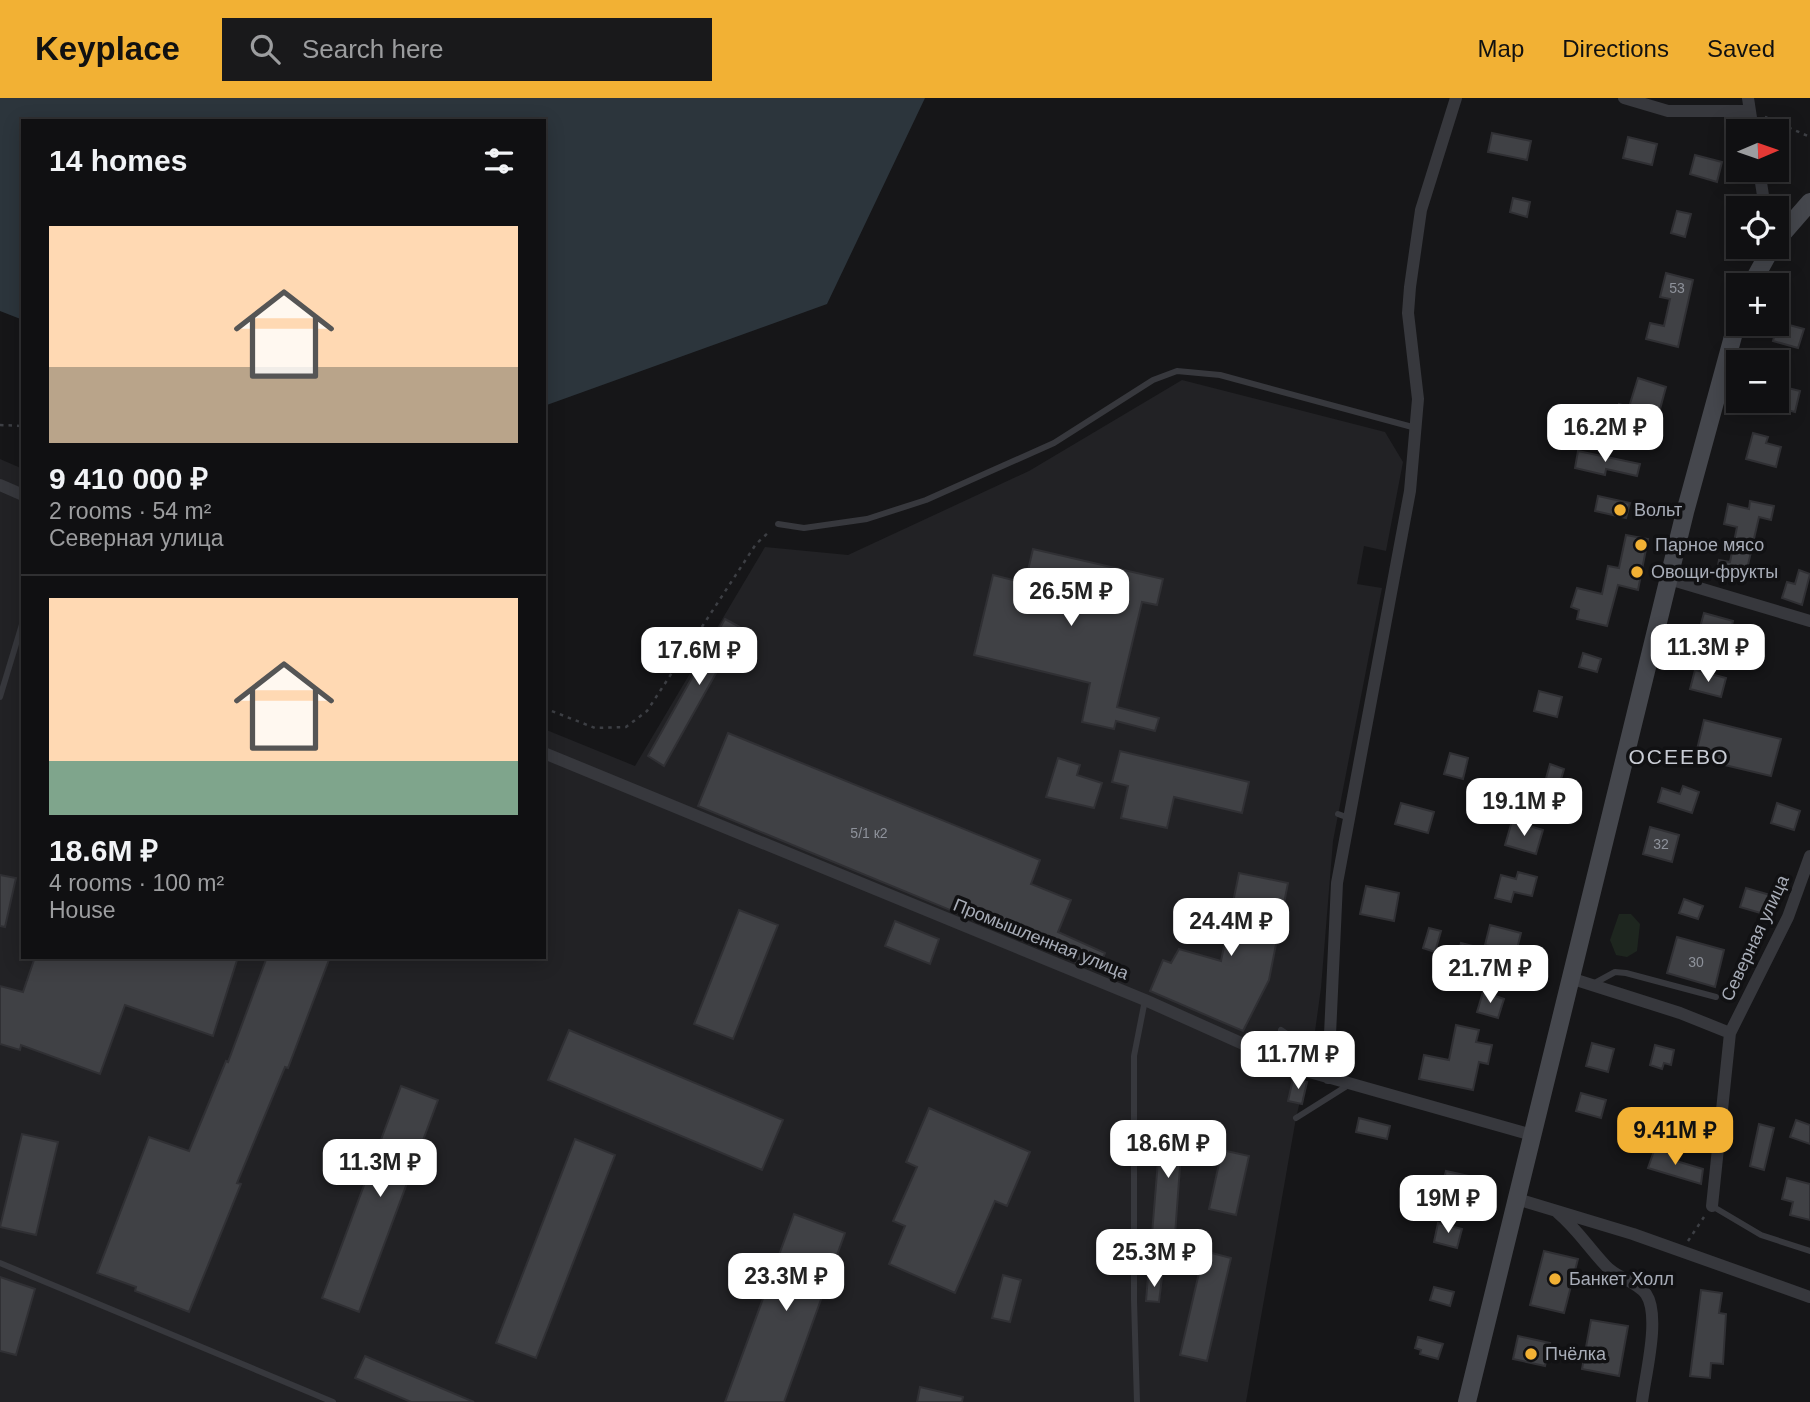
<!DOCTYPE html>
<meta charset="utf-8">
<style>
:root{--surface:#101012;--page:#19191b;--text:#f1f3f6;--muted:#9c9d9f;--line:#303032;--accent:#f2b134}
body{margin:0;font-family:Arial,sans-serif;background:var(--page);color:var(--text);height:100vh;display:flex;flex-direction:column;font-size:26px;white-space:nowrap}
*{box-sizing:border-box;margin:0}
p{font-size:23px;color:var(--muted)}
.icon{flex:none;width:38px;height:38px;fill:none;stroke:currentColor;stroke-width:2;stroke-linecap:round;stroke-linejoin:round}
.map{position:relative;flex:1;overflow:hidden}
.sheet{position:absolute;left:21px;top:21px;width:525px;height:840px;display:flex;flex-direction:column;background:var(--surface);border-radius:0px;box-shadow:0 4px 18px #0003,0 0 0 2px var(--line)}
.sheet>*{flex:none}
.needle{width:46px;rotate:88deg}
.buttons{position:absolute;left:1726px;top:21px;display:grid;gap:14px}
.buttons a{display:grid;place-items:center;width:63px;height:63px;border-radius:0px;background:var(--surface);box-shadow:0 4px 18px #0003,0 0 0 2px var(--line);font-size:35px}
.price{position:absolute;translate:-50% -60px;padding:0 16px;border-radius:14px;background:#fff;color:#222;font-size:23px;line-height:46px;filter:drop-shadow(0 2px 4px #0008)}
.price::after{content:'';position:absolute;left:50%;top:42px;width:21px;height:16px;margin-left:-10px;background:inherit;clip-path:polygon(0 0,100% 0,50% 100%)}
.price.on{background:var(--accent);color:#111}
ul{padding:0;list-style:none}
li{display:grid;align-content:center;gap:14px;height:371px;padding:0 28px}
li+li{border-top:2px solid var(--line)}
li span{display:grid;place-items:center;height:217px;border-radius:0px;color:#555}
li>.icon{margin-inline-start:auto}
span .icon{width:126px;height:126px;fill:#fffc;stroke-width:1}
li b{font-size:30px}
h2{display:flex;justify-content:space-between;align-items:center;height:84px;padding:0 28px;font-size:30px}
header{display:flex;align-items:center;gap:42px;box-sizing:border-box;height:98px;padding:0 35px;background:var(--accent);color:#111}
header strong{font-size:33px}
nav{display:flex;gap:38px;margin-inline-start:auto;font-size:24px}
.search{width:490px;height:63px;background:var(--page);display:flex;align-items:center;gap:18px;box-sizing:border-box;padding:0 24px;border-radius:0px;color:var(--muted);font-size:26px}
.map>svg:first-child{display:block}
</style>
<header>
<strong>Keyplace</strong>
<div class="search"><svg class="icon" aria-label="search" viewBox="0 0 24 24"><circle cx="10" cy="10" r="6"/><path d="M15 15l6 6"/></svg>Search here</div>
<nav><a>Map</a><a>Directions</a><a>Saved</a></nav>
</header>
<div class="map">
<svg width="1810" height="1304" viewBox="0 0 1810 1304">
<rect width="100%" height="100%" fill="#161618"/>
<path fill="#222225" d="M 1182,282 L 1385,334 L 1403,364 L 1386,453 L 1364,448 L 1357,486 L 1382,490 L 1333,743 L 1321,890 L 1313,948 L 1296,1020 L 1246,1304 L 0,1304 L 0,361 L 23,371 L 23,859 L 544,859 L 544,631 L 635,668 L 765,449 L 848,457 L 1029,373 Z"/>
<path fill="#1e261f" d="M 1619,816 L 1631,816 L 1640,826 L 1637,853 L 1627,859 L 1616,857 L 1610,842 Z"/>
<path fill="#2c353c" d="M 0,0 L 925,0 L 827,206 L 544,308 L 544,23 L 23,23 L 23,222 L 0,213 Z"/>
<path fill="#404145" stroke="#303034" stroke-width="2" d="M 1492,35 L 1531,43 L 1527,62 L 1488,54 Z
M 1628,39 L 1657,46 L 1652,67 L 1623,60 Z
M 1695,57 L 1722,64 L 1717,84 L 1690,76 Z
M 1513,100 L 1530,104 L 1527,119 L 1510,114 Z
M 1677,113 L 1691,116 L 1685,139 L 1671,135 Z
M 1666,175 L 1693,182 L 1678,249 L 1646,241 L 1650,225 L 1664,228 L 1670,201 L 1660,199 Z
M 1778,224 L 1804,231 L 1798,250 L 1773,243 Z
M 1638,280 L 1666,289 L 1650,348 L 1611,337 L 1619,306 L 1629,309 Z
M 1776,287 L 1800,293 L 1795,314 L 1776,309 Z
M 1753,335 L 1768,339 L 1766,345 L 1781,349 L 1776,369 L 1746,361 Z
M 1578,353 L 1640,366 L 1637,378 L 1606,371 L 1605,377 L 1575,370 Z
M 1598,398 L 1630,405 L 1626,420 L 1595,413 Z
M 1750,403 L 1774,408 L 1771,422 L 1759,419 L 1745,480 L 1717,474 L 1719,462 L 1730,464 L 1737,429 L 1724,426 L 1728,406 L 1749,411 Z
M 1626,437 L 1648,441 L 1638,492 L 1618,487 L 1607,528 L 1577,521 L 1579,512 L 1571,509 L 1577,490 L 1602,496 L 1608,468 L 1619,470 Z
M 1033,451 L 1163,481 L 1157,507 L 1142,504 L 1117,609 L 1159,620 L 1155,633 L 1116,623 L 1114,631 L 1082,624 L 1090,585 L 974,557 L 993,477 L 1025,485 Z
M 1799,472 L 1810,476 L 1802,507 L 1782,500 L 1787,484 L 1795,486 Z
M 1704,515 L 1733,523 L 1730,536 L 1719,533 L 1716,545 L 1697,540 Z
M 725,521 L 749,534 L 728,572 L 720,568 L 664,668 L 648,658 Z
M 1583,555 L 1601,561 L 1597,574 L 1579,569 Z
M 1695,572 L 1726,580 L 1721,599 L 1690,591 Z
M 1539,593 L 1562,599 L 1557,619 L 1534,613 Z
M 1704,622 L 1781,641 L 1771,678 L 1695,660 Z
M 728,635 L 1040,762 L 1031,786 L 1071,802 L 1058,834 L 1105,855 L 1098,873 L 698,708 Z
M 1120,653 L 1249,684 L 1242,715 L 1174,699 L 1167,730 L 1121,720 L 1128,688 L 1112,684 Z
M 1450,655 L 1468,660 L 1463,681 L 1444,676 Z
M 1058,660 L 1080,667 L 1077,677 L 1102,685 L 1094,710 L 1046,699 Z
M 1550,666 L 1564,671 L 1559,688 L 1545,684 Z
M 1683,688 L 1699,694 L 1692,715 L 1658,704 L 1662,690 L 1680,696 Z
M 1401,705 L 1434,714 L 1428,735 L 1395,726 Z
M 1777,705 L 1800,713 L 1794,732 L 1771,725 Z
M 1512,723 L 1543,732 L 1536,756 L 1505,747 Z
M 1650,729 L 1679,737 L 1672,764 L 1643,756 Z
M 1518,774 L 1537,779 L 1532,798 L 1514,794 L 1511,804 L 1495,800 L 1501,777 L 1516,781 Z
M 1239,775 L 1288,785 L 1269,882 L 1243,933 L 1150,893 L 1163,862 L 1171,865 L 1179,851 L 1221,863 Z
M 0,777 L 16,780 L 5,829 L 0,828 Z
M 1366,788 L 1399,795 L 1394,823 L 1360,816 Z
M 1746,790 L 1770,797 L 1764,816 L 1740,809 Z
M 1684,801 L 1703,808 L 1698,821 L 1679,815 Z
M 739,812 L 778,827 L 733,941 L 694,926 Z
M 895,823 L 939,841 L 930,866 L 885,848 Z
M 1490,827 L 1521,835 L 1517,851 L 1510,849 L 1509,853 L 1485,847 Z
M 1429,830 L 1441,833 L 1435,854 L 1423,850 Z
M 1677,839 L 1724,852 L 1715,889 L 1667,875 Z
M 1461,845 L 1488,852 L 1479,884 L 1453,876 Z
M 35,859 L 238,859 L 213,938 L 125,907 L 100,976 L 21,947 L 20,952 L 0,946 L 0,888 L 23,894 Z
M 267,859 L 330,859 L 288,970 L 285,969 L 237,1085 L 241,1086 L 189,1214 L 135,1193 L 136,1189 L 97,1175 L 149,1039 L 189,1053 L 226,963 L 228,964 Z
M 1483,894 L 1504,901 L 1498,920 L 1477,914 Z
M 1456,927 L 1479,932 L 1476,944 L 1492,947 L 1488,966 L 1479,964 L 1473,992 L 1419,981 L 1424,957 L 1449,962 Z
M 569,932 L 783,1022 L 762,1072 L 548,982 Z
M 1592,945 L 1614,951 L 1608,974 L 1586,968 Z
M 1655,947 L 1674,952 L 1671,967 L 1664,965 L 1662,971 L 1650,967 Z
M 1293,981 L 1307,984 L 1302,1006 L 1288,1003 Z
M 401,988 L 438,1002 L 359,1214 L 322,1200 Z
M 1581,995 L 1606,1002 L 1601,1020 L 1576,1013 Z
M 929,1010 L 1030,1054 L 1007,1108 L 995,1103 L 955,1195 L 889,1166 L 905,1128 L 893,1123 L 917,1069 L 906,1064 Z
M 1359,1020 L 1390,1028 L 1387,1041 L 1356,1034 Z
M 1796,1022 L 1810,1027 L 1810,1046 L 1790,1039 Z
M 1161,1026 L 1183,1028 L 1175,1137 L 1152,1136 Z
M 1759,1026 L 1774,1030 L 1764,1072 L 1750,1068 Z
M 22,1036 L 58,1044 L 36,1137 L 0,1129 Z
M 575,1041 L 615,1057 L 536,1260 L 496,1245 Z
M 1655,1050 L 1674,1057 L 1673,1062 L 1703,1071 L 1701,1086 L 1648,1070 Z
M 1222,1052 L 1249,1058 L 1236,1117 L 1209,1111 Z
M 1446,1073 L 1478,1080 L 1473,1099 L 1441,1091 Z
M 1787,1080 L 1810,1086 L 1810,1122 L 1790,1117 L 1793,1104 L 1782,1101 Z
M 794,1116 L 845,1135 L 784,1304 L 725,1304 Z
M 1438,1125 L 1462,1131 L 1457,1150 L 1434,1144 Z
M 1204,1153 L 1231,1160 L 1207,1263 L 1180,1257 Z
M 1544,1153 L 1578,1161 L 1564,1215 L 1530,1207 Z
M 1003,1177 L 1021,1182 L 1010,1224 L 992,1220 Z
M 1148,1178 L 1162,1179 L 1159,1204 L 1146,1203 Z
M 0,1179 L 35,1191 L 16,1257 L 0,1253 Z
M 1434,1189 L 1454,1194 L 1450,1208 L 1430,1202 Z
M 1701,1192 L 1722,1195 L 1719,1215 L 1726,1216 L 1723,1266 L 1711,1265 L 1710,1280 L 1690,1278 Z
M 1591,1222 L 1628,1228 L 1619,1278 L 1582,1271 Z
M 1518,1238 L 1550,1245 L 1545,1268 L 1513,1261 Z
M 1418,1239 L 1443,1246 L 1438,1261 L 1420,1256 L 1421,1252 L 1415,1250 Z
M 365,1258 L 474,1304 L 411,1304 L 355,1280 Z
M 920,1289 L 963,1299 L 962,1304 L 917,1304 Z"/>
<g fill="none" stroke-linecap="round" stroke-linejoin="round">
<path stroke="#3d3f44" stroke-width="2.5" stroke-dasharray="3.5 5" stroke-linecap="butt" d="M 1765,19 L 1810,39
M 0,327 L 23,328
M 544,610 L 595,630 L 626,629 L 647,613 L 756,446 L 770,433
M 1688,1143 L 1704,1119"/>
<path stroke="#37383d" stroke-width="6" d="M 778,426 L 804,430 L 867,421 L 926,402 L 1054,345 L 1153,282 L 1177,273 L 1220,277 L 1416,330
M 0,599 L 23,523
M 1338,716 L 1349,720
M 1593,886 L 1615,874 L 1626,875 L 1716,899
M 1281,932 L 1328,964
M 1296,1020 L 1350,986
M 1712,1108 L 1761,1137 L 1810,1153
M 0,1165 L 333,1304
M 1137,1304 L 1134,1202 L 1134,958 L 1145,902"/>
<path stroke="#37383d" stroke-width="12" d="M 1624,0 L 1668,13 L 1750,13
M 1748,0 L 1753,33
M 1759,72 L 1765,110
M 0,387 L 23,397
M 1669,481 L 1810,523
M 544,655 L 1145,902 L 1299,971 L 1532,1037
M 1570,880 L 1680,915 L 1730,935
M 1328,980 L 1337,785 L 1410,393 L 1418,301 L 1408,215 L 1410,189 L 1421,112 L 1456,0
M 1517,1101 L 1633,1136 L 1810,1199
M 1712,1108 L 1730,935 L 1788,819 L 1810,758
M 1558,1115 C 1577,1131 1589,1150 1606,1168 C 1617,1180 1636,1183 1646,1196 C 1661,1218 1645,1278 1642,1304"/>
<path stroke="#45474d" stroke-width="18" d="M 1776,143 L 1810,104
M 1751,187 L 1772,149
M 1467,1304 L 1685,414 L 1738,220"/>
</g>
<g fill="#f2b134" stroke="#111113" stroke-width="2.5">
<circle cx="1620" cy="412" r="7"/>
<circle cx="1641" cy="447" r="7"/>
<circle cx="1637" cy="474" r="7"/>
<circle cx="1555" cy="1181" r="7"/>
<circle cx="1531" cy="1256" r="7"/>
</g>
<g text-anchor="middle" stroke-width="7" stroke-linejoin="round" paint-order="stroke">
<g font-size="14" fill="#8e929b">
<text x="1677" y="195">53</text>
<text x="869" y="740">5/1 к2</text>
<text x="1661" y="751">32</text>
<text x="1696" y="869">30</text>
</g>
<g font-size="18" fill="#a8adb8" stroke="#111113" text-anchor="start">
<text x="1634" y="418">Вольт</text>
<text x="1655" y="453">Парное мясо</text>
<text x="1651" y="480">Овощи-фрукты</text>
<text x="1569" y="1187">Банкет Холл</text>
<text x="1545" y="1262">Пчёлка</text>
</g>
<g font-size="18" fill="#a8adb8" stroke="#111113">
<text transform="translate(1755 840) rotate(-65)" y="6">Северная улица</text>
<text transform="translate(1041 841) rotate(22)" y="6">Промышленная улица</text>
</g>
<g font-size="21" letter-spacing="2" fill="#c9ccd4" stroke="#111113">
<text x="1679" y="666">ОСЕЕВО</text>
</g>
</g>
</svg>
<div class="buttons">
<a><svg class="needle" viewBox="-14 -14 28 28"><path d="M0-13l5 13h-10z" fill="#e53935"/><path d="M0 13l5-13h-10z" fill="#9c9d9f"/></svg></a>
<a><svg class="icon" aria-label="locate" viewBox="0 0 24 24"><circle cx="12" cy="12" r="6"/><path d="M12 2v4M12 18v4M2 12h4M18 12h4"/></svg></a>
<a>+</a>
<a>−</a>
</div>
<b class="price" style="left:1605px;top:366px">16.2M ₽</b>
<b class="price" style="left:1071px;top:530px">26.5M ₽</b>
<b class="price" style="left:1708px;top:586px">11.3M ₽</b>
<b class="price" style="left:699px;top:589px">17.6M ₽</b>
<b class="price" style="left:1524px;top:740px">19.1M ₽</b>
<b class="price" style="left:1231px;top:860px">24.4M ₽</b>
<b class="price" style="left:1490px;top:907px">21.7M ₽</b>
<b class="price" style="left:1298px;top:993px">11.7M ₽</b>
<b class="price on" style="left:1675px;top:1069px">9.41M ₽</b>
<b class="price" style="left:1168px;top:1082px">18.6M ₽</b>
<b class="price" style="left:380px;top:1101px">11.3M ₽</b>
<b class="price" style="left:1448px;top:1137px">19M ₽</b>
<b class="price" style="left:1154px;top:1191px">25.3M ₽</b>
<b class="price" style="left:786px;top:1215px">23.3M ₽</b>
<section class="sheet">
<h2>14 homes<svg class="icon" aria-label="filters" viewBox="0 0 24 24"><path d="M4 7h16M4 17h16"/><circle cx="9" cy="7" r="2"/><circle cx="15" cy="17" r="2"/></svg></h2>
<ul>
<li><span style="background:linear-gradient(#ffd9b3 65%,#b9a48a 0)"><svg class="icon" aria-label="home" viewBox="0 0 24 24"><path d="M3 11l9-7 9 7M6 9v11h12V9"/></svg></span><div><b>9 410 000 ₽</b><p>2 rooms · 54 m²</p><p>Северная улица</p></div></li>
<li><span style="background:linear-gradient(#ffd9b3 75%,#7fa58c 0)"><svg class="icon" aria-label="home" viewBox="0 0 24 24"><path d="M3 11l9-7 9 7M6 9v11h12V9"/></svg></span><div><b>18.6M ₽</b><p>4 rooms · 100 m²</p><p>House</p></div></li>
</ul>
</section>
</div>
